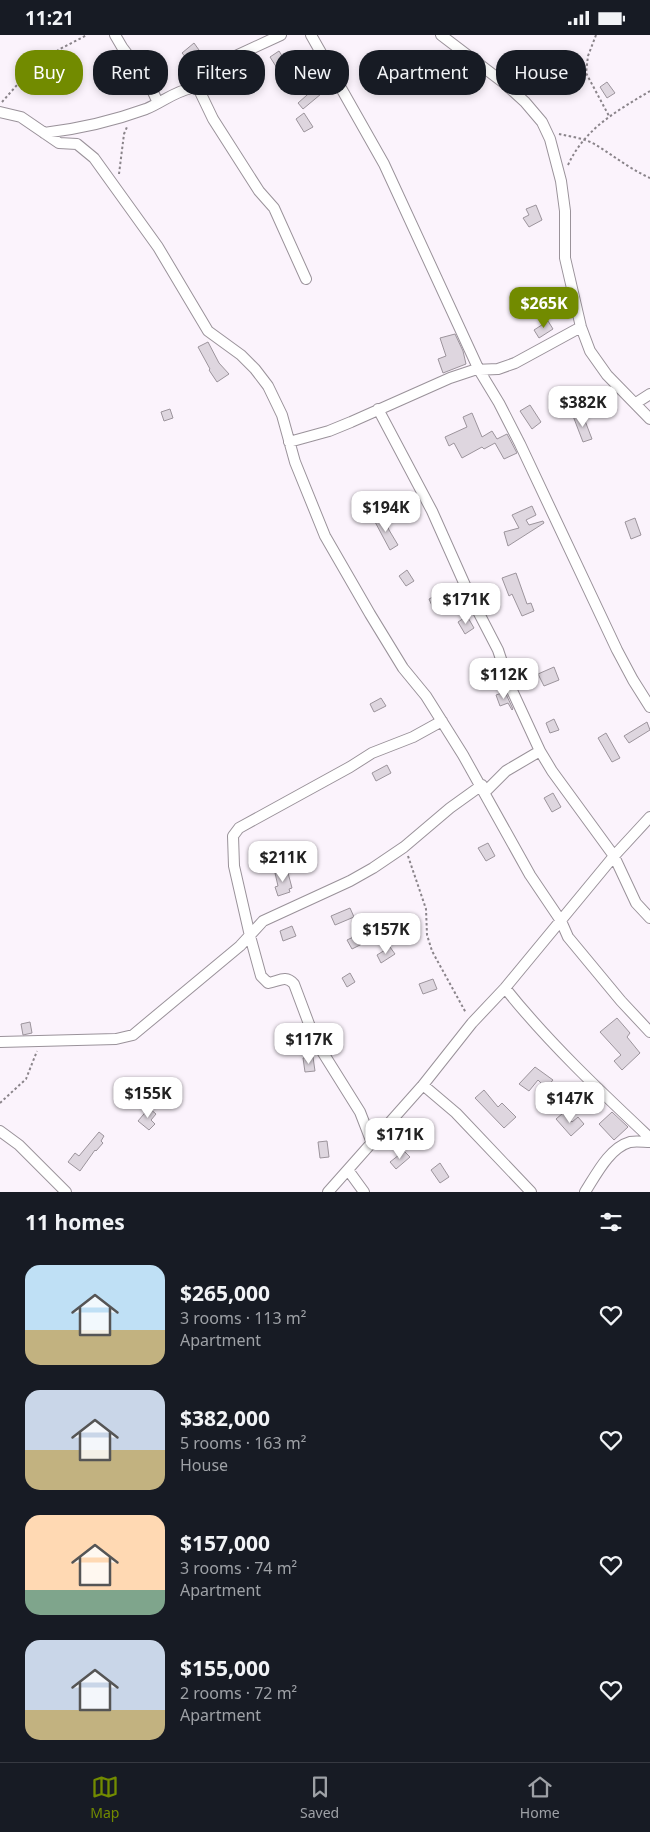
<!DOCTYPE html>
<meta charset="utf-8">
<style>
:root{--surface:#171b24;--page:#20242c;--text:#f1f3f6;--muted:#9ea1a6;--line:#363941;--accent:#728b00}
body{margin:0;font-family:"Noto Sans",sans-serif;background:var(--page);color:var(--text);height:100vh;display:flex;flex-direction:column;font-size:19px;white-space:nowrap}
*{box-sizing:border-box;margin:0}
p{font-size:16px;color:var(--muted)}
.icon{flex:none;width:28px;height:28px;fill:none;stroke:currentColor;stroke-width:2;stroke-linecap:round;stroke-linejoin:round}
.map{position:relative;height:1157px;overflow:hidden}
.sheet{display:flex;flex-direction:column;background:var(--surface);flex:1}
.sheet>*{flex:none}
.banner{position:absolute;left:15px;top:15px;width:620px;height:45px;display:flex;gap:10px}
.price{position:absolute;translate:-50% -42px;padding:0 11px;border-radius:10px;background:#fff;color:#222;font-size:16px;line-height:32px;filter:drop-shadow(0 1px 2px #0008)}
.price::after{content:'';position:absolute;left:50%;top:30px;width:15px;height:11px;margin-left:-8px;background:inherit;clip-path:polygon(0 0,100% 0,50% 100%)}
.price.active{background:var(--accent);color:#fff}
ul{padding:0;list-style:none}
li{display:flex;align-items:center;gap:15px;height:125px;padding:0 25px}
li span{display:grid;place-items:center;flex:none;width:140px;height:100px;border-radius:15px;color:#555}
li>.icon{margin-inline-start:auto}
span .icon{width:60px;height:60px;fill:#fffc;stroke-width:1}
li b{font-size:21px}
h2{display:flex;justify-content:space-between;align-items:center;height:60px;padding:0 25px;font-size:21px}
.pill{padding:0 18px;border-radius:20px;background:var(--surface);box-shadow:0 2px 8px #0003;font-size:18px;line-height:45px}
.pill.active{background:var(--accent);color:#fff}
.status{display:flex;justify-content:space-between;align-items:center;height:35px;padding:0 25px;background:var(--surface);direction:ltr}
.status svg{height:14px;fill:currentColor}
.tabs{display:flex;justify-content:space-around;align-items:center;height:70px;border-top:1px solid var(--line);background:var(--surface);font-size:14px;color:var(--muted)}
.tabs a{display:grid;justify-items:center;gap:2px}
.tabs .active{color:var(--accent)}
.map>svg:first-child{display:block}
</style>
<div class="status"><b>11:21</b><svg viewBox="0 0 49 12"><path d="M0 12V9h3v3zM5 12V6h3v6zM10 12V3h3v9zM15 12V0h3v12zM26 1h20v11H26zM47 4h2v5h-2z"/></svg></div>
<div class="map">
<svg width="650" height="1157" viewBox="0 0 650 1157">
<rect width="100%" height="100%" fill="#fbf3fc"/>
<path fill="#ded6df" stroke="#9c949c" d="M 194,8 L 199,15 L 188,25 L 182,18 Z
M 279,16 L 291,35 L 282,41 L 270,22 Z
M 607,47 L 615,58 L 607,63 L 600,52 Z
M 315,53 L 321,59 L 303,74 L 298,68 Z
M 304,78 L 313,92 L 304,97 L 296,84 Z
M 536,170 L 542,185 L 529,192 L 523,183 L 529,180 L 526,174 Z
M 548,286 L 553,294 L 539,303 L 534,295 Z
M 455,299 L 463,316 L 466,329 L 443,338 L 438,324 L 446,321 L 440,303 Z
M 208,307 L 219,328 L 229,339 L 217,347 L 209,335 L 210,334 L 198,312 Z
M 530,370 L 541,387 L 532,394 L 520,376 Z
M 170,374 L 173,383 L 164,386 L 161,377 Z
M 472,378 L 482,402 L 492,396 L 497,404 L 507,399 L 517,418 L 504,424 L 495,408 L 484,414 L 482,412 L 462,423 L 454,408 L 449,411 L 445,402 L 467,392 L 463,382 Z
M 582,378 L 592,404 L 583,407 L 573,381 Z
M 532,471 L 536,480 L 526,485 L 529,490 L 543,486 L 544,488 L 508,511 L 504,497 L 519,493 L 512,480 Z
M 384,481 L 389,495 L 398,510 L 390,515 L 374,485 Z
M 635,483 L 641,500 L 631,504 L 625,487 Z
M 407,535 L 414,546 L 406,551 L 399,541 Z
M 516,538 L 527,569 L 531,568 L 534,576 L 522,581 L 512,559 L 509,561 L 502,543 Z
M 448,554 L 453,563 L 433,573 L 429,564 Z
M 467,581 L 474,593 L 465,599 L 458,587 Z
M 554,632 L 559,645 L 544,651 L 538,639 Z
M 505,657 L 513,674 L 512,675 L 508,668 L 500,671 L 496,660 Z
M 381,663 L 386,671 L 374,677 L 370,669 Z
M 554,684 L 559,695 L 550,698 L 546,688 Z
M 647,687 L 650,695 L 629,708 L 624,701 Z
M 606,698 L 620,723 L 612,727 L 598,703 Z
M 387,730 L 391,738 L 376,746 L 372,738 Z
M 553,758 L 561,772 L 552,777 L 544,763 Z
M 488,808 L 495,821 L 486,826 L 478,813 Z
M 287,834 L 292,853 L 289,854 L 290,857 L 278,861 L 275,852 L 278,851 L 275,838 Z
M 350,873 L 354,882 L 335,890 L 331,881 Z
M 292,891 L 296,901 L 283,906 L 280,896 Z
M 364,897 L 368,906 L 352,914 L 347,905 Z
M 390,912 L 395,919 L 381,928 L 377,920 Z
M 350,938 L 355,947 L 347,952 L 342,943 Z
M 433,944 L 437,954 L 423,959 L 419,949 Z
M 617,983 L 630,998 L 627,1002 L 640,1018 L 622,1035 L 614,1026 L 621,1020 L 600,997 Z
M 30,987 L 32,998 L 23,1000 L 21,989 Z
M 313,1022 L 315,1036 L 305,1037 L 303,1023 Z
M 535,1032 L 553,1045 L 546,1053 L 538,1045 L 529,1056 L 519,1049 Z
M 484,1055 L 498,1072 L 502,1068 L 516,1082 L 504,1093 L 475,1063 Z
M 149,1073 L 156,1079 L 151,1085 L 155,1089 L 149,1095 L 138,1086 Z
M 612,1077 L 628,1092 L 614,1105 L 599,1089 Z
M 563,1078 L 572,1087 L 578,1082 L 584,1089 L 571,1101 L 556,1084 Z
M 99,1097 L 104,1101 L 101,1106 L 103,1108 L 96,1116 L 95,1115 L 80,1136 L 68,1127 L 75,1118 L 79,1121 Z
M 327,1106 L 329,1122 L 320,1123 L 318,1107 Z
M 404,1116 L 410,1122 L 396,1134 L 390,1127 Z
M 440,1128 L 449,1142 L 440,1148 L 431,1135 Z"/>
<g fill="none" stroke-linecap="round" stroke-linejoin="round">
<g stroke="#9a929a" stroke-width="12">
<path id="street" d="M 115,0 L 122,12 L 149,48 L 158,68
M 311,0 L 384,129 L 479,335 L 499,368 L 520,409 L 617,615 L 633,645 L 650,672
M 441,0 L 504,48 L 525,67 L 542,87 L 550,104 L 561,146 L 565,176 L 565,223 L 581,292 L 590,316 L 607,340 L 650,384
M 222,32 L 201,59 L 213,84 L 259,156 L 274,173 L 306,244
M 0,77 L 21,82 L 59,108 L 77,109 L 94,123 L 158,212 L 208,296 L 241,320 L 255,334 L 268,351 L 282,380 L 295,427 L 325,501 L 370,579 L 403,633 L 426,661 L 463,720 L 530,840 L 561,886 L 568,902 L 621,966 L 650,997
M 44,98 C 78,94 113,86 146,74 C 163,67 173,57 192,53 L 193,47 L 227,25 L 281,0
M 636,368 L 650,359
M 378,374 L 432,476 L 469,559 L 498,615 L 510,651 L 540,716 L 552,736 L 614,821 L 636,868 L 650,883
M 289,407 L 329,396 L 351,387 L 450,343 L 474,335 L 498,334 L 515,328 L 581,292
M 485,757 L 506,736 L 540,716
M 505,953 C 548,1007 600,1056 650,1103
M 0,1007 L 116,1004 L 133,1000 L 240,911 L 263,886 L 350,846 L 373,833 L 404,812 L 450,773 L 482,750
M 423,1050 L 456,1078 L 531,1157
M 0,1096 L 19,1110 L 66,1157
M 372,1108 L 360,1077 L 315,1005 L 294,949 C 285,939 278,947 268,948 L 261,941 L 250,901 L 234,831 L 233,801 L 239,793 L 350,732 L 372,718 L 413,702 L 442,686
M 348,1135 L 364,1157
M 328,1157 L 423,1050 L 472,988 L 505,953 L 614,821 L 650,782
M 585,1157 C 596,1140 609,1113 630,1107 C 636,1106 644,1107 650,1107"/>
</g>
<path stroke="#8a848a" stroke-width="2" stroke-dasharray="2.5 2.5" stroke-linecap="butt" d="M 596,0 L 588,21 L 586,38 L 609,81
M 2,67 L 32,33 L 60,14 L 87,0
M 559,99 C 571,102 585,103 596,110 C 614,121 630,134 650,143
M 568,130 C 585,93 617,76 650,56
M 119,139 L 124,99 L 127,92
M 408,821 L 426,874 L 427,900 L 432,916 L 466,978
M 0,1068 L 26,1044 L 37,1016"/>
<use href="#street" stroke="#fff" stroke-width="10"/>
</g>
</svg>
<b class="price active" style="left:544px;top:294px">$265K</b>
<b class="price" style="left:583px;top:393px">$382K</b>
<b class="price" style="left:386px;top:498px">$194K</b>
<b class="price" style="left:466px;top:590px">$171K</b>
<b class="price" style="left:504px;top:665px">$112K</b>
<b class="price" style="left:283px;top:848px">$211K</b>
<b class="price" style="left:386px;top:920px">$157K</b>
<b class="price" style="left:309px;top:1030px">$117K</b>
<b class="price" style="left:148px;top:1084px">$155K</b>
<b class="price" style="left:570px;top:1089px">$147K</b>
<b class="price" style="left:400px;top:1125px">$171K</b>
<div class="banner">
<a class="pill active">Buy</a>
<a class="pill">Rent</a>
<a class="pill">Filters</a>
<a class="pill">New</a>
<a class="pill">Apartment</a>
<a class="pill">House</a>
</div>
</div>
<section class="sheet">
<h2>11 homes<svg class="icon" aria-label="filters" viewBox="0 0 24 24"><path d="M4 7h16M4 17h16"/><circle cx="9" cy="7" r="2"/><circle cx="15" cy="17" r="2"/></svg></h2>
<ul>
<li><span style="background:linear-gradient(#bfe0f5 65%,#c2b280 0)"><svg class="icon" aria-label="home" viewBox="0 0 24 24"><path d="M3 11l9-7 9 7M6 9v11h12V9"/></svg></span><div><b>$265,000</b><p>3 rooms · 113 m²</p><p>Apartment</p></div><svg class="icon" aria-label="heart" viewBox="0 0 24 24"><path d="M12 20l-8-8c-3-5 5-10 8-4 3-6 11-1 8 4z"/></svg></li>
<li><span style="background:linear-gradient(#c9d6e8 60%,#c2b280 0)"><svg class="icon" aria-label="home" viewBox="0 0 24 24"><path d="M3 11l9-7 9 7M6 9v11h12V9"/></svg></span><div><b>$382,000</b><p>5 rooms · 163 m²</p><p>House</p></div><svg class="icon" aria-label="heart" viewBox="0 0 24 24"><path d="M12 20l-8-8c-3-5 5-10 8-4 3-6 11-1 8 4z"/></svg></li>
<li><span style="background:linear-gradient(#ffd9b3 75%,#7fa58c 0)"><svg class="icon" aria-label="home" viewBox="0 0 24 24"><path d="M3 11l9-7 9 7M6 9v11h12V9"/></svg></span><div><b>$157,000</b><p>3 rooms · 74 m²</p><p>Apartment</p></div><svg class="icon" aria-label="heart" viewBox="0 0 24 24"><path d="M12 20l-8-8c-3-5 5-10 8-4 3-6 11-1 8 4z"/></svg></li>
<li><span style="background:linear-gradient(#c9d6e8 70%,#c2b280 0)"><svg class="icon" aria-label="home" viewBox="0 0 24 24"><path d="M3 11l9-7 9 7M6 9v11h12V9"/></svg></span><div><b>$155,000</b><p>2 rooms · 72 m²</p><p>Apartment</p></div><svg class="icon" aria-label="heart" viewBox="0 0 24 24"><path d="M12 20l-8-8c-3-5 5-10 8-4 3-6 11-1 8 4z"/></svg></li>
</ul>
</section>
<nav class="tabs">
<a class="active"><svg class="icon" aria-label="map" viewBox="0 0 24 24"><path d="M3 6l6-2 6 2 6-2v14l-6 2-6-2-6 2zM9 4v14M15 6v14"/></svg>Map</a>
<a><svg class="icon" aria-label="saved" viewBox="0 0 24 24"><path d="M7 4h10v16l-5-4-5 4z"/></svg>Saved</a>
<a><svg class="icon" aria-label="home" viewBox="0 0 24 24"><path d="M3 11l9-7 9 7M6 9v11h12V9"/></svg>Home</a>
</nav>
